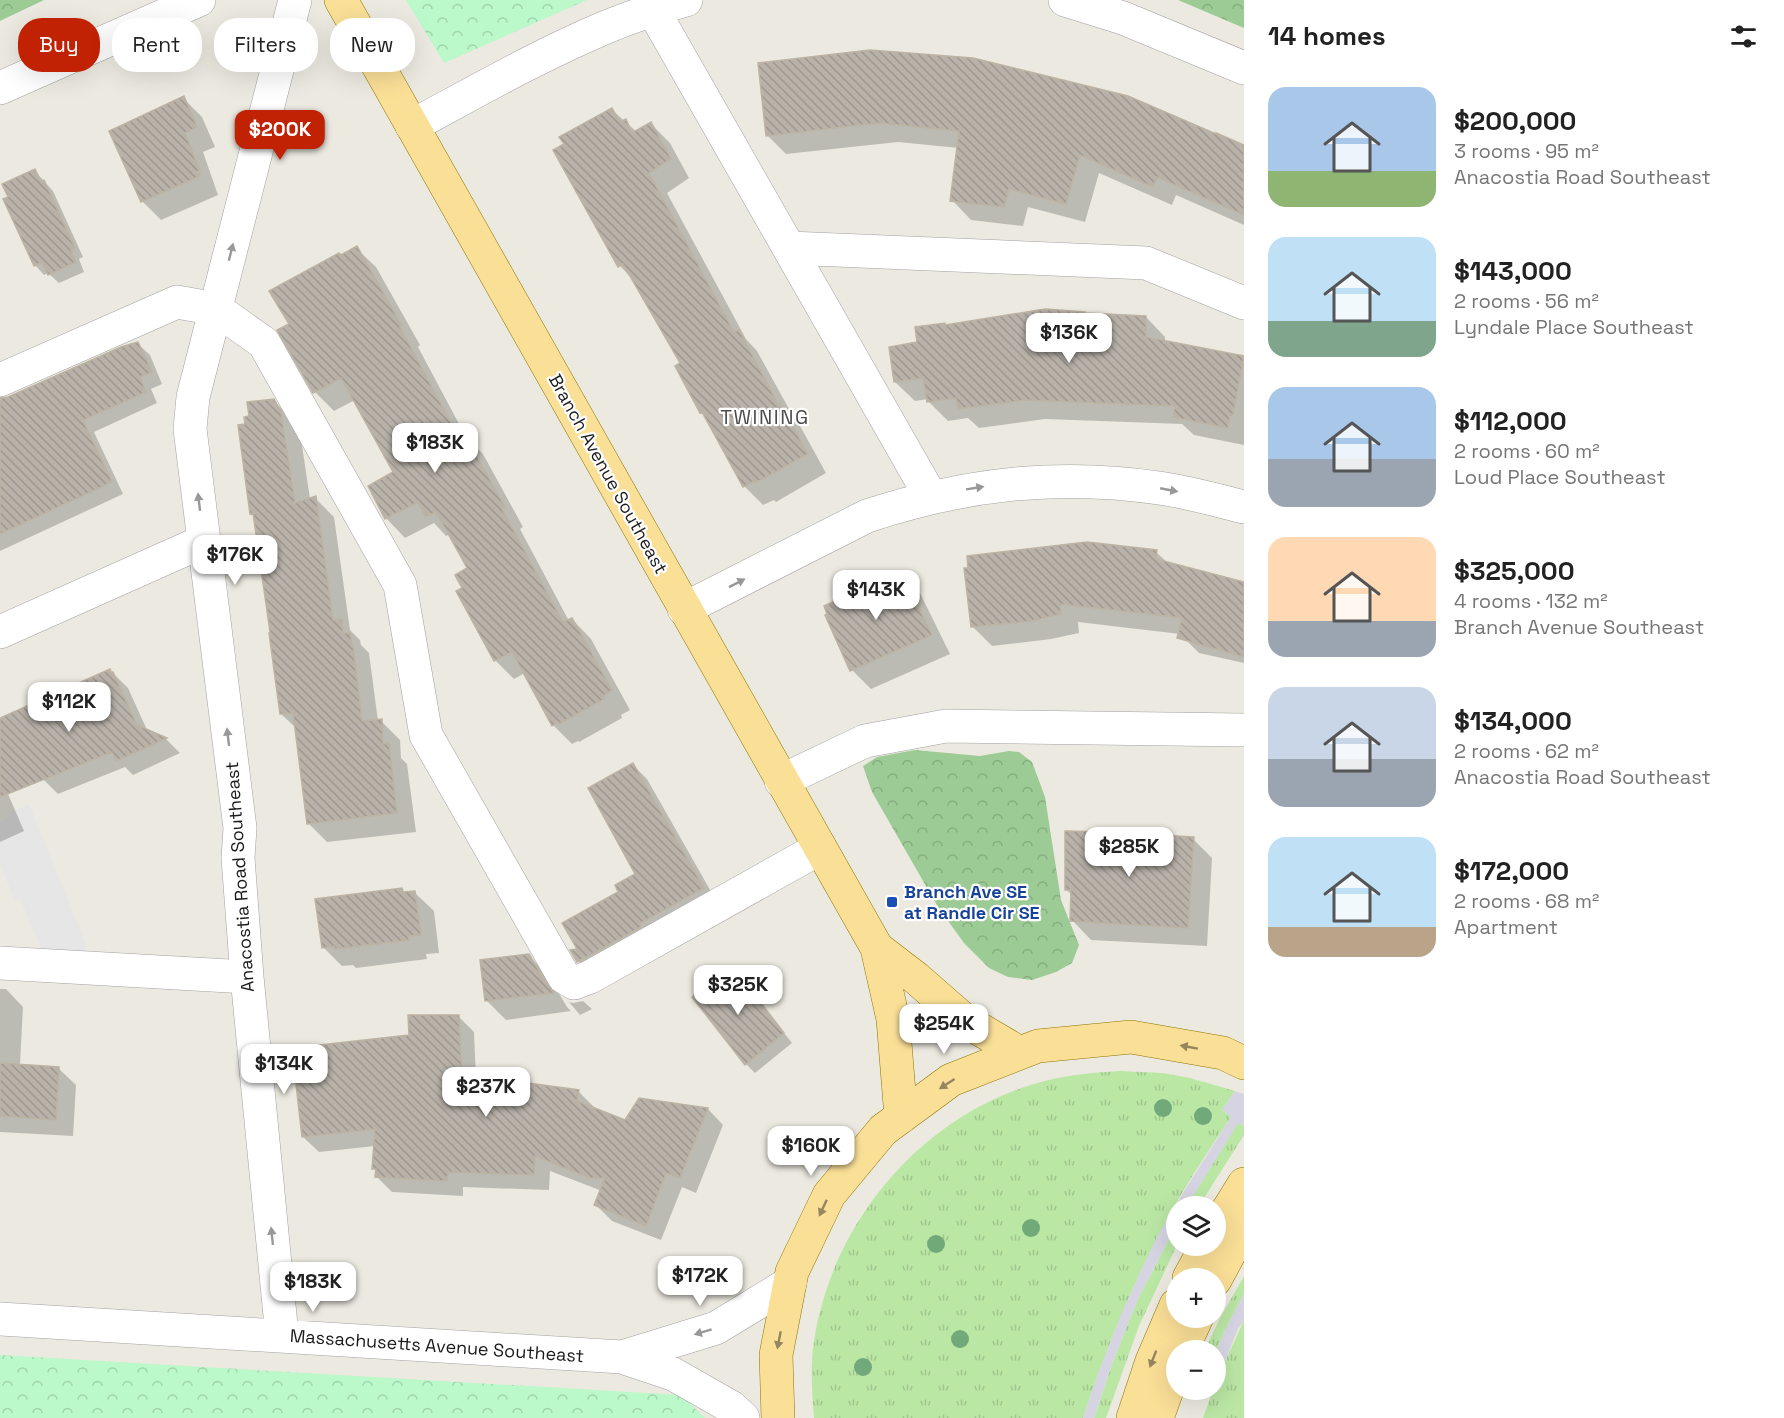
<!DOCTYPE html>
<meta charset="utf-8">
<style>
:root{--surface:#fff;--page:#f2f2f2;--text:#222;--muted:#767676;--accent:#c12203}
body{margin:0;font-family:"Space Grotesk",sans-serif;background:var(--page);color:var(--text);height:100vh;display:flex;flex-direction:column;font-size:22px;white-space:nowrap}
*{box-sizing:border-box;margin:0}
p{font-size:20px;color:var(--muted)}
.icon{flex:none;width:33px;height:33px;fill:none;stroke:currentColor;stroke-width:2;stroke-linecap:round;stroke-linejoin:round}
.map{position:relative;flex:1;overflow:hidden}
.panel{display:flex;flex-direction:column;background:var(--surface);width:540px}
.panel>*{flex:none}
.hud{position:absolute;left:18px;top:18px;width:570px;height:54px;display:flex;gap:12px}
.buttons{position:absolute;left:1166px;top:1196px;display:grid;gap:12px}
.buttons a{display:grid;place-items:center;width:60px;height:60px;border-radius:50%;background:var(--surface);box-shadow:0 6px 24px #0002;font-size:30px}
.price{position:absolute;translate:-50% -51px;padding:0 14px;border-radius:12px;background:#fff;color:#222;font-size:20px;line-height:39px;filter:drop-shadow(0 2px 3px #0008)}
.price::after{content:'';position:absolute;left:50%;top:36px;width:18px;height:14px;margin-left:-9px;background:inherit;clip-path:polygon(0 0,100% 0,50% 100%)}
.price.on{background:var(--accent);color:#fff}
ul{padding:0;list-style:none}
li{display:flex;align-items:center;gap:18px;height:150px;padding:0 24px}
li span{display:grid;place-items:center;flex:none;width:168px;height:120px;border-radius:18px;color:#555}
li>.icon{margin-inline-start:auto}
span .icon{width:72px;height:72px;fill:#fffc;stroke-width:1}
li b{font-size:26px}
h2{display:flex;justify-content:space-between;align-items:center;height:72px;padding:0 24px;font-size:26px}
.tag{padding:0 21px;border-radius:24px;background:var(--surface);box-shadow:0 6px 24px #0002;font-size:21px;line-height:54px}
.tag.on{background:var(--accent);color:#fff}
main{display:flex;flex:1;min-height:0}
.map>svg:first-child{display:block}
</style>
<main>
<div class="map">
<svg width="1244" height="1418" viewBox="0 0 1244 1418">
<defs>
<pattern id="grass-tufts" width="24" height="20" patternUnits="userSpaceOnUse" patternTransform="scale(1.5)"><rect width="24" height="20" fill="#bbe7a5"/><path d="M3 7l-1-3M5 7V3M7 7l1-3M15 17l-1-3M17 17v-4M19 17l1-3" fill="none" stroke="#a0c68d"/></pattern>
<pattern id="forest-crowns" width="20" height="18" patternUnits="userSpaceOnUse" patternTransform="scale(1.5)"><rect width="20" height="18" fill="#9ccb95"/><path d="M2 6a3 3 0 1 1 6 0M12 15a3 3 0 1 1 6 0" fill="none" stroke="#86ae80"/></pattern>
<pattern id="park-crowns" width="20" height="18" patternUnits="userSpaceOnUse" patternTransform="scale(1.5)"><rect width="20" height="18" fill="#bbf8ca"/><path d="M2 6a3 3 0 1 1 6 0M12 15a3 3 0 1 1 6 0" fill="none" stroke="#a0d4ad"/></pattern>
<pattern id="building-back-hatch" width="6" height="6" patternUnits="userSpaceOnUse" patternTransform="scale(1.5)"><rect width="6" height="6" fill="#b8b2a9"/><path d="M-1 5l2 2M0 0l6 6M5-1l2 2" fill="none" stroke="#9e9891"/></pattern>
</defs>
<rect width="100%" height="100%" fill="#eceae0"/>
<path fill="url(#grass-tufts)" d="M 1120,1071 L 1163,1073 L 1190,1078 L 1235,1091 L 1222,1110 L 1231,1117 C 1205,1156 1178,1196 1157,1239 C 1127,1296 1104,1356 1083,1418 L 814,1418 C 812,1392 810,1366 814,1341 C 832,1223 920,1118 1034,1084 C 1062,1075 1091,1073 1120,1071 Z
M 1238,1122 L 1244,1126 L 1244,1135 L 1199,1206 L 1187,1206 Z
M 1176,1225 L 1176,1245 L 1177,1245 L 1139,1326 L 1106,1418 L 1094,1418 L 1112,1364 L 1137,1301 Z
M 1244,1276 L 1244,1294 L 1228,1324 L 1215,1354 L 1215,1350 L 1205,1350 L 1219,1320 Z
M 1244,1320 L 1244,1418 L 1203,1418 L 1217,1379 Z"/>
<path fill="url(#forest-crowns)" d="M 0,0 L 44,0 L 0,21 Z
M 1178,0 L 1244,0 L 1244,28 Z
M 915,750 L 980,756 L 1009,751 L 1019,752 L 1032,762 L 1045,797 L 1061,900 L 1079,945 L 1072,963 L 1056,972 L 1032,980 L 1008,977 L 989,968 L 964,943 L 938,907 L 872,792 L 863,766 L 877,757 Z"/>
<path fill="url(#park-crowns)" d="M 406,0 L 587,0 L 444,63 Z
M 0,1355 L 681,1395 L 705,1418 L 0,1418 Z"/>
<path fill="#e6e6e6" d="M 29,804 L 76,919 L 88,952 L 41,948 L 20,899 L 15,901 L 0,865 L 0,821 L 10,817 L 9,813 Z"/>
<path fill="#d6d4e2" d="M 1235,1091 L 1244,1094 L 1244,1126 L 1238,1123 L 1187,1206 L 1176,1206 L 1176,1225 L 1137,1301 L 1112,1364 L 1094,1418 L 1083,1418 L 1098,1374 L 1120,1317 L 1141,1271 L 1157,1237 L 1186,1188 L 1231,1117 L 1222,1110 Z
M 1244,1294 L 1244,1320 L 1238,1329 L 1215,1386 L 1215,1354 L 1228,1324 Z"/>
<path fill="#0003" d="M 759,64 L 1244,146 L 1244,225 L 1176,195 L 1172,205 L 1099,173 L 1085,222 L 1028,207 L 1023,226 L 971,220 L 952,200 L 959,148 L 898,142 L 786,154 L 767,135 Z
M 183,98 L 202,117 L 215,147 L 203,152 L 218,195 L 161,220 L 142,201 Z
M 612,110 L 637,132 L 651,124 L 670,143 L 689,178 L 667,193 L 746,339 L 757,351 L 794,418 L 799,424 L 826,473 L 776,502 L 774,500 L 763,505 L 744,486 L 708,419 L 701,412 L 682,364 L 635,282 L 620,266 L 566,145 Z
M 35,171 L 53,191 L 83,257 L 79,259 L 84,272 L 59,283 L 48,273 L 44,275 L 35,265 Z
M 356,248 L 376,267 L 420,345 L 418,347 L 466,437 L 483,454 L 523,527 L 520,529 L 569,621 L 572,619 L 591,639 L 630,710 L 621,715 L 622,718 L 579,742 L 578,741 L 572,744 L 553,725 L 525,673 L 514,679 L 495,660 L 464,589 L 469,569 L 450,534 L 446,536 L 434,523 L 405,538 L 386,518 L 370,487 L 395,472 L 355,400 L 334,411 L 315,392 L 292,325 L 341,257 Z
M 1146,317 L 1165,337 L 1165,342 L 1244,356 L 1244,445 L 1194,435 L 1182,424 L 1045,419 L 979,428 L 968,418 L 948,421 L 929,402 L 928,399 L 915,401 L 895,382 L 919,344 L 944,324 L 946,326 Z
M 138,344 L 150,355 L 162,384 L 151,389 L 157,403 L 94,432 L 123,494 L 0,551 L 0,399 L 8,399 Z
M 273,400 L 293,420 L 300,432 L 310,499 L 315,498 L 334,517 L 350,630 L 360,640 L 361,645 L 369,653 L 378,721 L 381,721 L 400,740 L 401,758 L 407,764 L 416,832 L 327,842 L 308,823 L 297,729 L 281,714 L 255,517 L 251,513 L 247,425 L 251,418 Z
M 1156,552 L 1168,563 L 1244,584 L 1244,663 L 1199,653 L 1180,634 L 1078,622 L 1079,633 L 1051,639 L 992,646 L 973,627 Z
M 900,572 L 919,591 L 950,654 L 871,689 L 852,670 Z
M 113,673 L 128,688 L 147,730 L 166,739 L 180,753 L 133,775 L 125,767 L 58,794 L 43,779 Z
M 633,765 L 647,779 L 717,902 L 592,975 L 578,961 L 579,950 L 637,875 Z
M 0,782 L 5,787 L 24,831 L 0,842 Z
M 1193,839 L 1212,858 L 1207,946 L 1091,940 L 1072,920 L 1072,895 L 1066,889 Z
M 402,890 L 405,893 L 414,892 L 434,911 L 439,953 L 426,954 L 427,959 L 356,968 L 353,965 L 342,966 L 323,947 Z
M 529,956 L 548,975 L 567,1007 L 571,1011 L 506,1020 L 487,1001 Z
M 728,970 L 739,981 L 741,979 L 750,989 L 792,1043 L 755,1073 L 746,1064 Z
M 0,989 L 6,989 L 23,1007 L 20,1064 L 23,1066 L 58,1068 L 76,1085 L 73,1136 L 0,1132 Z
M 583,1001 L 592,1009 L 580,1015 L 569,1002 L 573,1003 Z
M 458,1016 L 474,1032 L 476,1079 L 578,1091 L 594,1107 L 594,1109 L 626,1122 L 640,1100 L 708,1109 L 723,1125 L 696,1193 L 682,1187 L 661,1240 L 612,1221 L 596,1205 L 602,1191 L 550,1171 L 549,1190 L 463,1187 L 463,1196 L 392,1192 L 377,1177 L 377,1172 L 374,1169 L 375,1146 L 319,1152 L 303,1137 L 307,1068 L 410,1036 Z"/>
<path fill="url(#building-back-hatch)" stroke="#bdb3a3" stroke-width="1.5" d="M 870,50 L 973,58 L 1128,96 L 1216,134 L 1216,133 L 1244,145 L 1244,215 L 1157,177 L 1153,187 L 1080,155 L 1066,204 L 1009,189 L 1004,207 L 950,201 L 959,131 L 878,123 L 766,136 L 758,63 Z
M 184,96 L 197,127 L 185,133 L 192,150 L 191,150 L 200,170 L 198,171 L 200,176 L 141,202 L 109,131 Z
M 612,108 L 620,122 L 626,119 L 632,133 L 651,122 L 671,159 L 649,173 L 734,332 L 739,330 L 778,404 L 780,403 L 808,454 L 755,483 L 754,481 L 743,487 L 702,412 L 700,413 L 675,366 L 680,363 L 623,264 L 618,267 L 553,150 L 564,144 L 559,137 Z
M 35,169 L 41,182 L 44,180 L 75,248 L 71,250 L 76,262 L 48,275 L 42,262 L 34,266 L 3,199 L 8,197 L 2,184 Z
M 357,246 L 402,326 L 400,327 L 458,436 L 464,433 L 505,507 L 502,509 L 563,622 L 572,618 L 612,690 L 603,696 L 604,699 L 559,724 L 558,722 L 552,726 L 512,652 L 494,661 L 456,591 L 462,588 L 455,575 L 467,568 L 436,512 L 426,517 L 418,502 L 385,519 L 368,486 L 393,472 L 341,378 L 313,393 L 277,330 L 289,324 L 269,291 L 339,253 L 341,255 Z
M 1045,309 L 1085,312 L 1085,313 L 1146,316 L 1146,337 L 1244,356 L 1233,415 L 1230,414 L 1228,428 L 1173,417 L 1175,406 L 1025,400 L 958,409 L 956,398 L 927,402 L 923,378 L 894,382 L 889,347 L 917,342 L 915,327 L 945,323 L 945,325 Z
M 138,342 L 152,372 L 140,377 L 146,392 L 83,420 L 112,482 L 0,534 L 0,398 L 8,397 L 121,347 Z
M 274,399 L 281,412 L 295,503 L 316,496 L 333,620 L 342,619 L 343,633 L 350,633 L 352,645 L 353,645 L 362,721 L 382,719 L 383,744 L 389,743 L 397,813 L 307,824 L 293,713 L 280,714 L 269,633 L 270,632 L 253,513 L 250,514 L 238,425 L 245,424 L 244,417 L 249,416 L 247,402 Z
M 1087,542 L 1157,550 L 1156,559 L 1244,582 L 1244,657 L 1177,638 L 1182,618 L 1123,611 L 1060,604 L 1061,614 L 1031,621 L 971,627 L 964,568 L 968,568 L 967,556 Z
M 901,571 L 932,635 L 850,671 L 825,615 L 827,614 L 824,606 Z
M 110,669 L 111,672 L 113,672 L 137,725 L 167,738 L 116,761 L 112,752 L 0,797 L 0,718 Z
M 633,763 L 704,888 L 639,924 L 641,927 L 577,962 L 570,950 L 577,949 L 562,923 L 618,892 L 615,885 L 635,874 L 588,788 Z
M 1065,831 L 1106,832 L 1194,837 L 1188,928 L 1070,921 L 1071,890 L 1065,890 Z
M 402,888 L 403,892 L 415,891 L 421,935 L 408,936 L 409,940 L 335,949 L 334,946 L 322,948 L 315,899 Z
M 529,954 L 548,986 L 554,993 L 485,1001 L 480,960 Z
M 728,968 L 737,980 L 741,977 L 784,1033 L 745,1065 L 692,997 Z
M 408,1015 L 459,1015 L 462,1077 L 498,1079 L 579,1090 L 577,1101 L 625,1120 L 639,1098 L 708,1108 L 680,1178 L 666,1173 L 646,1226 L 594,1205 L 605,1178 L 590,1178 L 535,1156 L 534,1175 L 448,1172 L 447,1181 L 375,1177 L 376,1169 L 372,1169 L 375,1129 L 302,1137 L 294,1067 L 305,1066 L 302,1047 L 409,1035 Z
M 0,1063 L 59,1067 L 56,1120 L 0,1116 Z"/>
<g fill="none" stroke-linecap="round" stroke-linejoin="round">
<g stroke="#a1a1a1" stroke-width="34">
<path id="minor" d="M 1065,0 L 1123,18 L 1244,68
M 653,10 L 931,497
M 0,88 L 199,0
M 412,126 C 475,92 538,56 604,28 C 630,17 658,8 686,0
M 789,248 L 1146,263 L 1244,303
M 0,380 L 177,302 L 216,309 L 264,343 L 400,585 L 426,735 L 564,977 L 574,983 L 590,977 L 820,848
M 684,609 L 867,516 C 964,484 1058,473 1159,488 C 1188,492 1216,500 1244,507
M 0,632 L 204,541
M 781,781 L 865,741 L 946,726 L 1244,730
M 0,963 L 247,977
M 0,1319 L 622,1357 L 673,1374 L 731,1407 L 743,1418
M 282,1336 L 247,977 L 238,858 L 240,828 L 190,429 L 193,397 L 295,0
M 622,1357 L 716,1328 L 790,1283"/>
</g>
<g stroke="#8e7602" stroke-width="34">
<path id="major" d="M 341,0 L 877,948 L 893,1019 L 901,1117
M 877,948 L 916,978 L 964,1020 L 1020,1053
M 1215,1231 L 1244,1184
M 1189,1278 L 1207,1245
M 1215,1280 L 1244,1226
M 1182,1350 L 1197,1317
M 778,1418 L 776,1355 L 792,1272 L 829,1195 L 883,1130 L 951,1080 L 1038,1046 L 1131,1037 L 1223,1053 L 1244,1063
M 1133,1418 L 1152,1361 L 1176,1305
M 1157,1418 L 1176,1365"/>
</g>
<use href="#minor" stroke="#fff" stroke-width="33"/>
<use href="#major" stroke="#fadf97" stroke-width="33"/>
</g>
<g fill="#71a97a">
<circle cx="1163" cy="1108" r="9"/>
<circle cx="1203" cy="1116" r="9"/>
<circle cx="1031" cy="1228" r="9"/>
<circle cx="936" cy="1244" r="9"/>
<circle cx="960" cy="1339" r="9"/>
<circle cx="863" cy="1367" r="9"/>
</g>
<defs><path id="oneway-solid" d="M-6-.8H1V-3.2L6.5 0L1 3.2V.8H-6Z" transform="scale(1.5)"/></defs>
<g fill="#989898">
<use href="#oneway-solid" transform="translate(231 252) rotate(-76)"/>
<use href="#oneway-solid" transform="translate(975 488) rotate(-9)"/>
<use href="#oneway-solid" transform="translate(1169 490) rotate(11)"/>
<use href="#oneway-solid" transform="translate(199 502) rotate(-97)"/>
<use href="#oneway-solid" transform="translate(737 583) rotate(-27)"/>
<use href="#oneway-solid" transform="translate(228 737) rotate(-97)"/>
<use href="#oneway-solid" transform="translate(272 1236) rotate(-96)"/>
<use href="#oneway-solid" transform="translate(703 1332) rotate(163)"/>
</g>
<g fill="#95865f">
<use href="#oneway-solid" transform="translate(1189 1047) rotate(-170)"/>
<use href="#oneway-solid" transform="translate(947 1084) rotate(147)"/>
<use href="#oneway-solid" transform="translate(823 1208) rotate(115)"/>
<use href="#oneway-solid" transform="translate(779 1340) rotate(101)"/>
<use href="#oneway-solid" transform="translate(1153 1359) rotate(111)"/>
</g>
<rect fill="#1a4fb4" stroke="#fff" stroke-width="2" x="886" y="896" width="12" height="12" rx="3"/>
<g text-anchor="middle" stroke-width="4.5" stroke-linejoin="round" paint-order="stroke">
<g font-size="18" fill="#1a1a1a" stroke="#fff">
<text transform="translate(608 474) rotate(61)" y="6">Branch Avenue Southeast</text>
<text transform="translate(240 877) rotate(-94)" y="6">Anacostia Road Southeast</text>
<text transform="translate(437 1346) rotate(4)" y="6">Massachusetts Avenue Southeast</text>
</g>
<g font-size="18" font-weight="bold" fill="#164399" stroke="#fff" text-anchor="start">
<text x="904" y="898">Branch Ave SE<tspan x="904" dy="21">at Randle Cir SE</tspan></text>
</g>
<g font-size="20" letter-spacing="1.5" fill="#4d4d4d" stroke="#fff">
<text x="765" y="424">TWINING</text>
</g>
</g>
</svg>
<div class="buttons">
<a><svg class="icon" aria-label="layers" viewBox="0 0 24 24"><path d="M12 4l9 5-9 5-9-5zM3 14l9 5 9-5"/></svg></a>
<a>+</a>
<a>−</a>
</div>
<b class="price on" style="left:280px;top:161px">$200K</b>
<b class="price" style="left:1069px;top:364px">$136K</b>
<b class="price" style="left:435px;top:474px">$183K</b>
<b class="price" style="left:235px;top:586px">$176K</b>
<b class="price" style="left:876px;top:621px">$143K</b>
<b class="price" style="left:69px;top:733px">$112K</b>
<b class="price" style="left:1129px;top:878px">$285K</b>
<b class="price" style="left:738px;top:1016px">$325K</b>
<b class="price" style="left:944px;top:1055px">$254K</b>
<b class="price" style="left:284px;top:1095px">$134K</b>
<b class="price" style="left:486px;top:1118px">$237K</b>
<b class="price" style="left:811px;top:1177px">$160K</b>
<b class="price" style="left:700px;top:1307px">$172K</b>
<b class="price" style="left:313px;top:1313px">$183K</b>
<div class="hud">
<a class="tag on">Buy</a>
<a class="tag">Rent</a>
<a class="tag">Filters</a>
<a class="tag">New</a>
</div>
</div>
<section class="panel">
<h2>14 homes<svg class="icon" aria-label="filters" viewBox="0 0 24 24"><path d="M4 7h16M4 17h16"/><circle cx="9" cy="7" r="2"/><circle cx="15" cy="17" r="2"/></svg></h2>
<ul>
<li><span style="background:linear-gradient(#a9c7e8 70%,#8fb573 0)"><svg class="icon" aria-label="home" viewBox="0 0 24 24"><path d="M3 11l9-7 9 7M6 9v11h12V9"/></svg></span><div><b>$200,000</b><p>3 rooms · 95 m²</p><p>Anacostia Road Southeast</p></div></li>
<li><span style="background:linear-gradient(#bfe0f5 70%,#7fa58c 0)"><svg class="icon" aria-label="home" viewBox="0 0 24 24"><path d="M3 11l9-7 9 7M6 9v11h12V9"/></svg></span><div><b>$143,000</b><p>2 rooms · 56 m²</p><p>Lyndale Place Southeast</p></div></li>
<li><span style="background:linear-gradient(#a9c7e8 60%,#9aa5b1 0)"><svg class="icon" aria-label="home" viewBox="0 0 24 24"><path d="M3 11l9-7 9 7M6 9v11h12V9"/></svg></span><div><b>$112,000</b><p>2 rooms · 60 m²</p><p>Loud Place Southeast</p></div></li>
<li><span style="background:linear-gradient(#ffd9b3 70%,#9aa5b1 0)"><svg class="icon" aria-label="home" viewBox="0 0 24 24"><path d="M3 11l9-7 9 7M6 9v11h12V9"/></svg></span><div><b>$325,000</b><p>4 rooms · 132 m²</p><p>Branch Avenue Southeast</p></div></li>
<li><span style="background:linear-gradient(#c9d6e8 60%,#9aa5b1 0)"><svg class="icon" aria-label="home" viewBox="0 0 24 24"><path d="M3 11l9-7 9 7M6 9v11h12V9"/></svg></span><div><b>$134,000</b><p>2 rooms · 62 m²</p><p>Anacostia Road Southeast</p></div></li>
<li><span style="background:linear-gradient(#bfe0f5 75%,#b9a48a 0)"><svg class="icon" aria-label="home" viewBox="0 0 24 24"><path d="M3 11l9-7 9 7M6 9v11h12V9"/></svg></span><div><b>$172,000</b><p>2 rooms · 68 m²</p><p>Apartment</p></div></li>
</ul>
</section>
</main>
